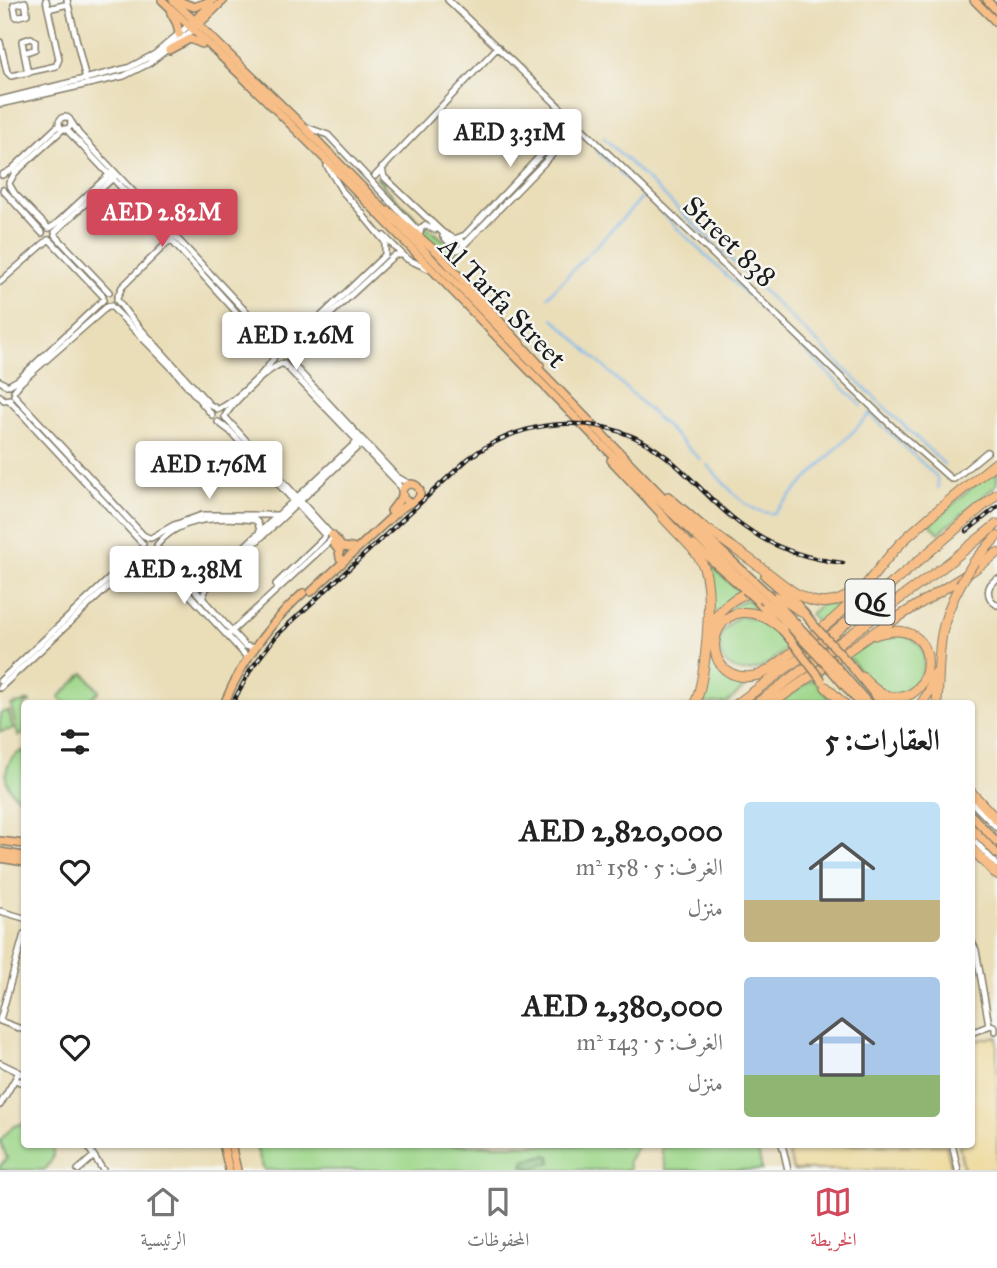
<!DOCTYPE html>
<html lang="ar">
<meta charset="utf-8">
<style>
:root{--surface:#fff;--page:#f2f2f2;--text:#222;--muted:#767676;--line:#e0e0e0;--accent:#d1495b}
body{margin:0;font-family:"IM FELL Great Primer",Amiri,serif;background:var(--page);color:var(--text);direction:rtl;height:100vh;display:flex;flex-direction:column;font-size:26px;white-space:nowrap}
*{box-sizing:border-box;margin:0}
p{font-size:23px;color:var(--muted)}
.icon{flex:none;width:38px;height:38px;fill:none;stroke:currentColor;stroke-width:2;stroke-linecap:round;stroke-linejoin:round}
.map{position:relative;flex:1;overflow:hidden;direction:ltr}
.side{position:absolute;left:21px;top:700px;width:954px;height:448px;display:flex;flex-direction:column;background:var(--surface);border-radius:7px;box-shadow:0 2px 5px #0004;direction:rtl}
.side>*{flex:none}
.price{position:absolute;translate:-50% -60px;padding:0 16px;border-radius:7px;background:#fff;color:#222;font-size:23px;line-height:46px;filter:drop-shadow(0 2px 4px #0008)}
.price::after{content:'';position:absolute;left:50%;top:42px;width:21px;height:16px;margin-left:-10px;background:inherit;clip-path:polygon(0 0,100% 0,50% 100%)}
.price.active{background:var(--accent);color:#fff}
ul{padding:0;list-style:none}
li{display:flex;align-items:center;gap:21px;height:175px;padding:0 35px}
li span{display:grid;place-items:center;flex:none;width:196px;height:140px;border-radius:7px;color:#555}
li>.icon{margin-inline-start:auto}
span .icon{width:84px;height:84px;fill:#fffc;stroke-width:1}
li b{font-size:30px}
h2{display:flex;justify-content:space-between;align-items:center;height:84px;padding:0 35px;font-size:30px}
.menu{display:flex;justify-content:space-around;align-items:center;height:98px;border-top:2px solid var(--line);background:var(--surface);font-size:19px;color:var(--muted)}
.menu a{display:grid;justify-items:center;gap:4px}
.menu .active{color:var(--accent)}
.map>svg:first-child{display:block}
</style>
<div class="map">
<svg width="997" height="1170" viewBox="0 0 997 1170">
<rect width="100%" height="100%" fill="#f6f6f2"/>
<filter id="ink" filterUnits="userSpaceOnUse"><feTurbulence type="fractalNoise" baseFrequency=".0143" numOctaves="2"/><feDisplacementMap in="SourceGraphic" scale="14" xChannelSelector="R" yChannelSelector="G"/><feConvolveMatrix kernelMatrix="1 2 1 2 8 2 1 2 1" color-interpolation-filters="sRGB"/></filter>
<filter id="wash" filterUnits="userSpaceOnUse"><feTurbulence type="fractalNoise" baseFrequency=".00686" numOctaves="4" result="noise"/><feDisplacementMap in="SourceGraphic" scale="28" xChannelSelector="R" yChannelSelector="G"/><feGaussianBlur stdDeviation="1.57" result="paint"/><feColorMatrix in="noise" values="0 0 0 0 0 0 0 0 0 0 0 0 0 0 0 0 0 1.4 0 .05"/><feComposite in="paint" operator="in"/></filter>
<g filter="url(#wash)">
<rect width="100%" height="100%" fill="#eadeb9"/>
<path fill="#9ed78a" stroke="#5d7a53" stroke-width="2" d="M 376,177 L 385,181 L 383,185 L 421,223 L 428,220 L 430,224 L 424,224 L 417,228 Z
M 426,227 L 448,243 L 452,252 L 458,253 L 449,261 L 421,234 L 423,228 Z
M 997,466 L 997,485 L 939,533 L 930,524 Z
M 706,561 L 739,591 L 711,617 L 713,591 Z
M 850,597 L 819,625 L 810,614 L 820,605 Z
M 747,599 L 758,609 C 730,609 725,613 710,636 C 717,617 729,605 747,599 Z
M 740,616 L 768,622 L 788,647 C 779,654 768,666 758,669 C 721,682 702,637 740,616 Z
M 899,635 C 903,636 911,637 914,640 C 941,658 909,713 876,688 C 866,679 856,666 847,655 L 880,638 Z
M 709,655 C 725,670 725,682 753,680 L 727,703 L 701,704 Z
M 84,673 L 99,691 L 86,703 L 65,703 L 59,697 Z
M 813,679 L 833,703 L 803,701 L 777,704 Z
M 29,701 L 30,703 L 24,704 L 24,734 L 18,736 L 11,705 Z
M 9,711 L 13,729 L 0,732 L 0,713 Z
M 24,750 L 24,801 C 0,790 0,760 24,750 Z
M 24,1123 L 24,1144 L 53,1145 L 53,1158 L 45,1170 L 0,1170 L 0,1166 L 7,1158 L 0,1141 L 12,1127 Z
M 679,1144 L 757,1145 L 762,1170 L 666,1170 L 661,1148 Z
M 255,1145 L 638,1145 L 628,1161 L 630,1170 L 264,1170 Z"/>
<path fill="#7eb876" stroke="#4d6a49" stroke-width="2" d="M 545,1155 L 550,1156 L 551,1162 L 534,1169 L 523,1166 L 525,1160 Z"/>
<path fill="#eeda9e" stroke="#857b5d" stroke-width="2" d="M 997,1036 L 997,1170 L 964,1170 L 959,1145 L 971,1144 L 971,1042 Z
M 787,1145 L 946,1145 L 952,1170 L 793,1170 Z"/>
<g fill="none" stroke-linecap="round" stroke-linejoin="round">
<path stroke="#7bb8ee" stroke-width="2" d="M 603,137 L 945,465
M 594,148 L 612,166
M 619,172 L 643,195
M 650,202 L 748,296
M 548,296 L 644,196
M 752,300 L 862,406
M 553,318 L 701,460
M 869,413 L 937,477 L 938,488
M 707,465 C 724,482 748,516 774,513 L 870,414"/>
</g>
</g>
<g filter="url(#ink)">
<g fill="none" stroke-linecap="round" stroke-linejoin="round">
<g stroke="#837d6a" stroke-width="8">
<path id="minor" d="M 67,0 L 86,80
M 448,0 L 897,431 L 951,479 L 954,479 L 987,452
M 25,2 L 27,14 L 16,17 L 14,5 Z
M 48,9 L 68,4
M 31,38 L 35,41 L 35,49 L 24,53 L 22,41 Z
M 0,42 L 7,72 L 11,76 L 56,66 L 59,59 L 46,0
M 24,53 L 28,73
M 0,100 L 128,68 L 155,54 L 188,26
M 0,104 L 124,76 L 148,64 L 193,30
M59 123a6 6 0 1 1 12 0a6 6 0 1 1-12 0Z
M 72,123 L 79,134 L 281,349
M 306,127 L 328,135 L 419,232
M 66,129 L 171,240 L 275,355
M 327,166 L 342,191 L 363,214
M 382,168 L 384,177 L 442,232 L 455,239
M 2,175 L 11,170 L 59,125
M 375,176 L 498,47
M 9,183 L 15,173 L 63,129
M 9,184 L 15,194 L 48,228
M 3,190 L 42,233
M 50,228 L 56,224 L 111,173
M 55,232 L 114,177
M 420,233 L 421,228 L 425,225 L 435,230
M 55,235 L 109,292
M 384,236 L 407,259 L 429,269
M 443,236 L 451,244
M 457,238 L 465,235 L 574,120
M451 244a6 6 0 1 1 12 0a6 6 0 1 1-12 0Z
M 50,240 L 103,296
M 463,246 L 580,126
M 0,282 L 48,240
M 117,298 L 122,287 L 172,238
M 117,300 L 129,316 L 209,404 L 217,409
M 111,306 L 173,369 L 212,415
M 283,349 L 291,345 L 385,255 L 385,242 L 362,214
M 289,356 L 295,347 L 389,260 L 395,255 L 402,255
M 289,358 L 294,366 L 397,477 L 411,485
M 284,364 L 397,482 L 403,493
M 0,381 L 6,385
M 9,385 L 18,380 L 103,300
M 14,391 L 21,382 L 108,306
M 14,395 L 143,535 L 149,538
M 0,396 L 4,400 L 10,399
M 9,400 L 143,544
M 219,409 C 234,402 267,372 274,357
M 225,416 C 233,402 266,370 281,364
M 225,417 L 332,536 L 331,540 L 229,634
M 218,422 L 230,431 L 325,535 L 323,539 L 276,584 L 278,588
M 151,538 L 174,525 L 202,515 L 278,515
M 157,545 C 179,516 222,516 255,520 L 258,523 L 260,531
M 157,548 L 245,646 L 254,648
M 151,553 L 248,658
M 997,579 C 985,586 986,598 997,605
M 193,589 L 203,585 L 361,438
M 202,599 L 206,589 L 364,441
M 0,681 L 142,548
M 0,688 L 139,558 L 148,553
M 971,802 L 997,828
M 971,837 L 997,865
M 0,911 L 24,918
M 972,942 L 976,950 L 989,1025
M 0,1020 L 24,934
M 0,1021 L 24,1030
M 971,1033 L 991,1025 L 995,1027 L 995,1031
M 0,1063 L 23,1074 L 24,1079 L 20,1082 L 15,1079 L 18,1073
M 0,1105 L 15,1079
M 86,1144 L 103,1170
M 782,1144 L 788,1170
M 952,1144 L 958,1170
M 78,1170 L 94,1156"/>
</g>
<g stroke="#837d6a" stroke-width="10">
<path id="major" d="M 162,0 C 217,52 272,105 325,159 C 465,302 601,451 749,586
M 173,0 L 303,126 L 663,497 L 754,581
M 974,0 L 997,23
M 987,0 L 997,11
M 179,1 L 194,7 L 213,0
M 171,13 L 177,24 L 179,34
M 191,23 L 211,5
M 197,26 L 224,0
M 169,50 L 190,39 L 202,44
M 389,211 L 437,252 L 540,365
M 611,460 L 665,518
M402 493a9 9 0 1 1 18 0a9 9 0 1 1-18 0Z
M 668,496 L 712,534
M 391,511 L 403,495
M 332,535 L 342,547 L 352,548
M 333,543 L 339,551 L 340,558
M 694,545 L 745,590
M 765,576 L 796,603 L 814,625
M 311,592 L 399,510 L 411,502
M 771,597 L 804,632
M 756,600 L 793,643
M 765,601 L 799,636
M 846,660 L 882,704
M 837,667 L 869,704
M 832,671 L 860,704
M 224,704 C 242,661 269,624 303,593
M 971,815 L 997,842
M 971,827 L 997,854
M 0,841 L 24,844
M 0,852 L 24,856
M 0,858 L 24,862
M 223,1144 L 229,1170
M 231,1144 L 237,1170"/>
</g>
<g stroke="#837d6a" stroke-width="11">
<path id="highway" d="M 662,516 C 675,532 694,546 703,565 C 714,592 706,676 695,704
M 710,531 C 727,544 746,556 763,569 C 794,592 819,620 858,589
M 974,562 L 997,536
M 782,629 C 720,577 691,663 738,676 C 745,677 752,677 759,675 C 774,669 789,654 802,644 C 819,631 837,618 851,602 C 868,584 882,563 899,545 C 929,515 964,489 997,462
M 709,631 C 715,612 737,591 758,592 C 775,594 790,603 803,613
M 862,677 C 868,683 875,691 883,694 C 937,717 950,610 875,635
M 826,687 L 844,704
M 737,704 L 834,633 L 997,494
M 756,704 L 947,564 L 997,524
M 771,704 L 879,629 L 969,573 L 997,553
M 921,704 L 929,692 L 935,674
M 937,704 C 940,655 936,629 960,585
M 971,792 L 997,820
M 971,837 L 972,838
M 971,848 L 997,875"/>
</g>
<use href="#minor" stroke="#fff" stroke-width="5"/>
<use href="#major" stroke="#f7be87" stroke-width="7"/>
<use href="#highway" stroke="#f7be87" stroke-width="9"/>
<g stroke="#1c1c1c" stroke-width="4.5">
<path id="rail" d="M 967,531 L 997,507
M 232,704 L 251,669 L 277,635 L 469,458 C 529,414 609,411 668,458 C 697,482 720,512 752,532 C 779,550 810,559 843,563"/>
</g>
<use href="#rail" stroke="#f6f6f2" stroke-width="2" stroke-dasharray="5" stroke-linecap="butt"/>
<g stroke="#837d6a" stroke-width="10" stroke-linecap="butt">
<path id="major-bridge" d="M 754,581 L 771,597
M 749,586 L 765,601
M 745,590 L 756,600
M 814,625 L 846,660
M 804,632 L 837,667
M 799,636 L 832,671
M 793,643 L 822,681"/>
</g>
<g stroke="#837d6a" stroke-width="11" stroke-linecap="butt">
<path id="highway-bridge" d="M 960,585 L 974,562"/>
</g>
<use href="#major-bridge" stroke="#f7be87" stroke-width="7"/>
<use href="#highway-bridge" stroke="#f7be87" stroke-width="9"/>
</g>
</g>
<g text-anchor="middle" stroke-width="5" stroke-linejoin="round" paint-order="stroke">
<rect fill="#f6f6f2" stroke="#5d5d5c" stroke-width="2" x="845.5" y="579.5" width="49" height="45" rx="5"/>
<g font-size="26" font-weight="bold" fill="#1c1c1c">
<text x="870" y="611">Q6</text>
</g>
<g font-size="28" fill="#1c1c1c" stroke="#f6f6f2">
<text transform="translate(730 241) rotate(44)" y="10">Street 838</text>
<text transform="translate(503 302) rotate(46)" y="10">Al Tarfa Street</text>
</g>
</g>
</svg>
<b class="price" style="left:510px;top:169px">AED 3.31M</b>
<b class="price active" style="left:162px;top:249px">AED 2.82M</b>
<b class="price" style="left:296px;top:372px">AED 1.26M</b>
<b class="price" style="left:209px;top:501px">AED 1.76M</b>
<b class="price" style="left:184px;top:606px">AED 2.38M</b>
<section class="side">
<h2>العقارات: 5<svg class="icon" aria-label="filters" viewBox="0 0 24 24"><path d="M4 7h16M4 17h16"/><circle cx="9" cy="7" r="2"/><circle cx="15" cy="17" r="2"/></svg></h2>
<ul>
<li><span style="background:linear-gradient(#bfe0f5 70%,#c2b280 0)"><svg class="icon" aria-label="home" viewBox="0 0 24 24"><path d="M3 11l9-7 9 7M6 9v11h12V9"/></svg></span><div><b>AED 2,820,000</b><p>الغرف: 5 · 158 m²</p><p>منزل</p></div><svg class="icon" aria-label="heart" viewBox="0 0 24 24"><path d="M12 20l-8-8c-3-5 5-10 8-4 3-6 11-1 8 4z"/></svg></li>
<li><span style="background:linear-gradient(#a9c7e8 70%,#8fb573 0)"><svg class="icon" aria-label="home" viewBox="0 0 24 24"><path d="M3 11l9-7 9 7M6 9v11h12V9"/></svg></span><div><b>AED 2,380,000</b><p>الغرف: 5 · 143 m²</p><p>منزل</p></div><svg class="icon" aria-label="heart" viewBox="0 0 24 24"><path d="M12 20l-8-8c-3-5 5-10 8-4 3-6 11-1 8 4z"/></svg></li>
</ul>
</section>
</div>
<nav class="menu">
<a class="active"><svg class="icon" aria-label="map" viewBox="0 0 24 24"><path d="M3 6l6-2 6 2 6-2v14l-6 2-6-2-6 2zM9 4v14M15 6v14"/></svg>الخريطة</a>
<a><svg class="icon" aria-label="saved" viewBox="0 0 24 24"><path d="M7 4h10v16l-5-4-5 4z"/></svg>المحفوظات</a>
<a><svg class="icon" aria-label="home" viewBox="0 0 24 24"><path d="M3 11l9-7 9 7M6 9v11h12V9"/></svg>الرئيسية</a>
</nav>
